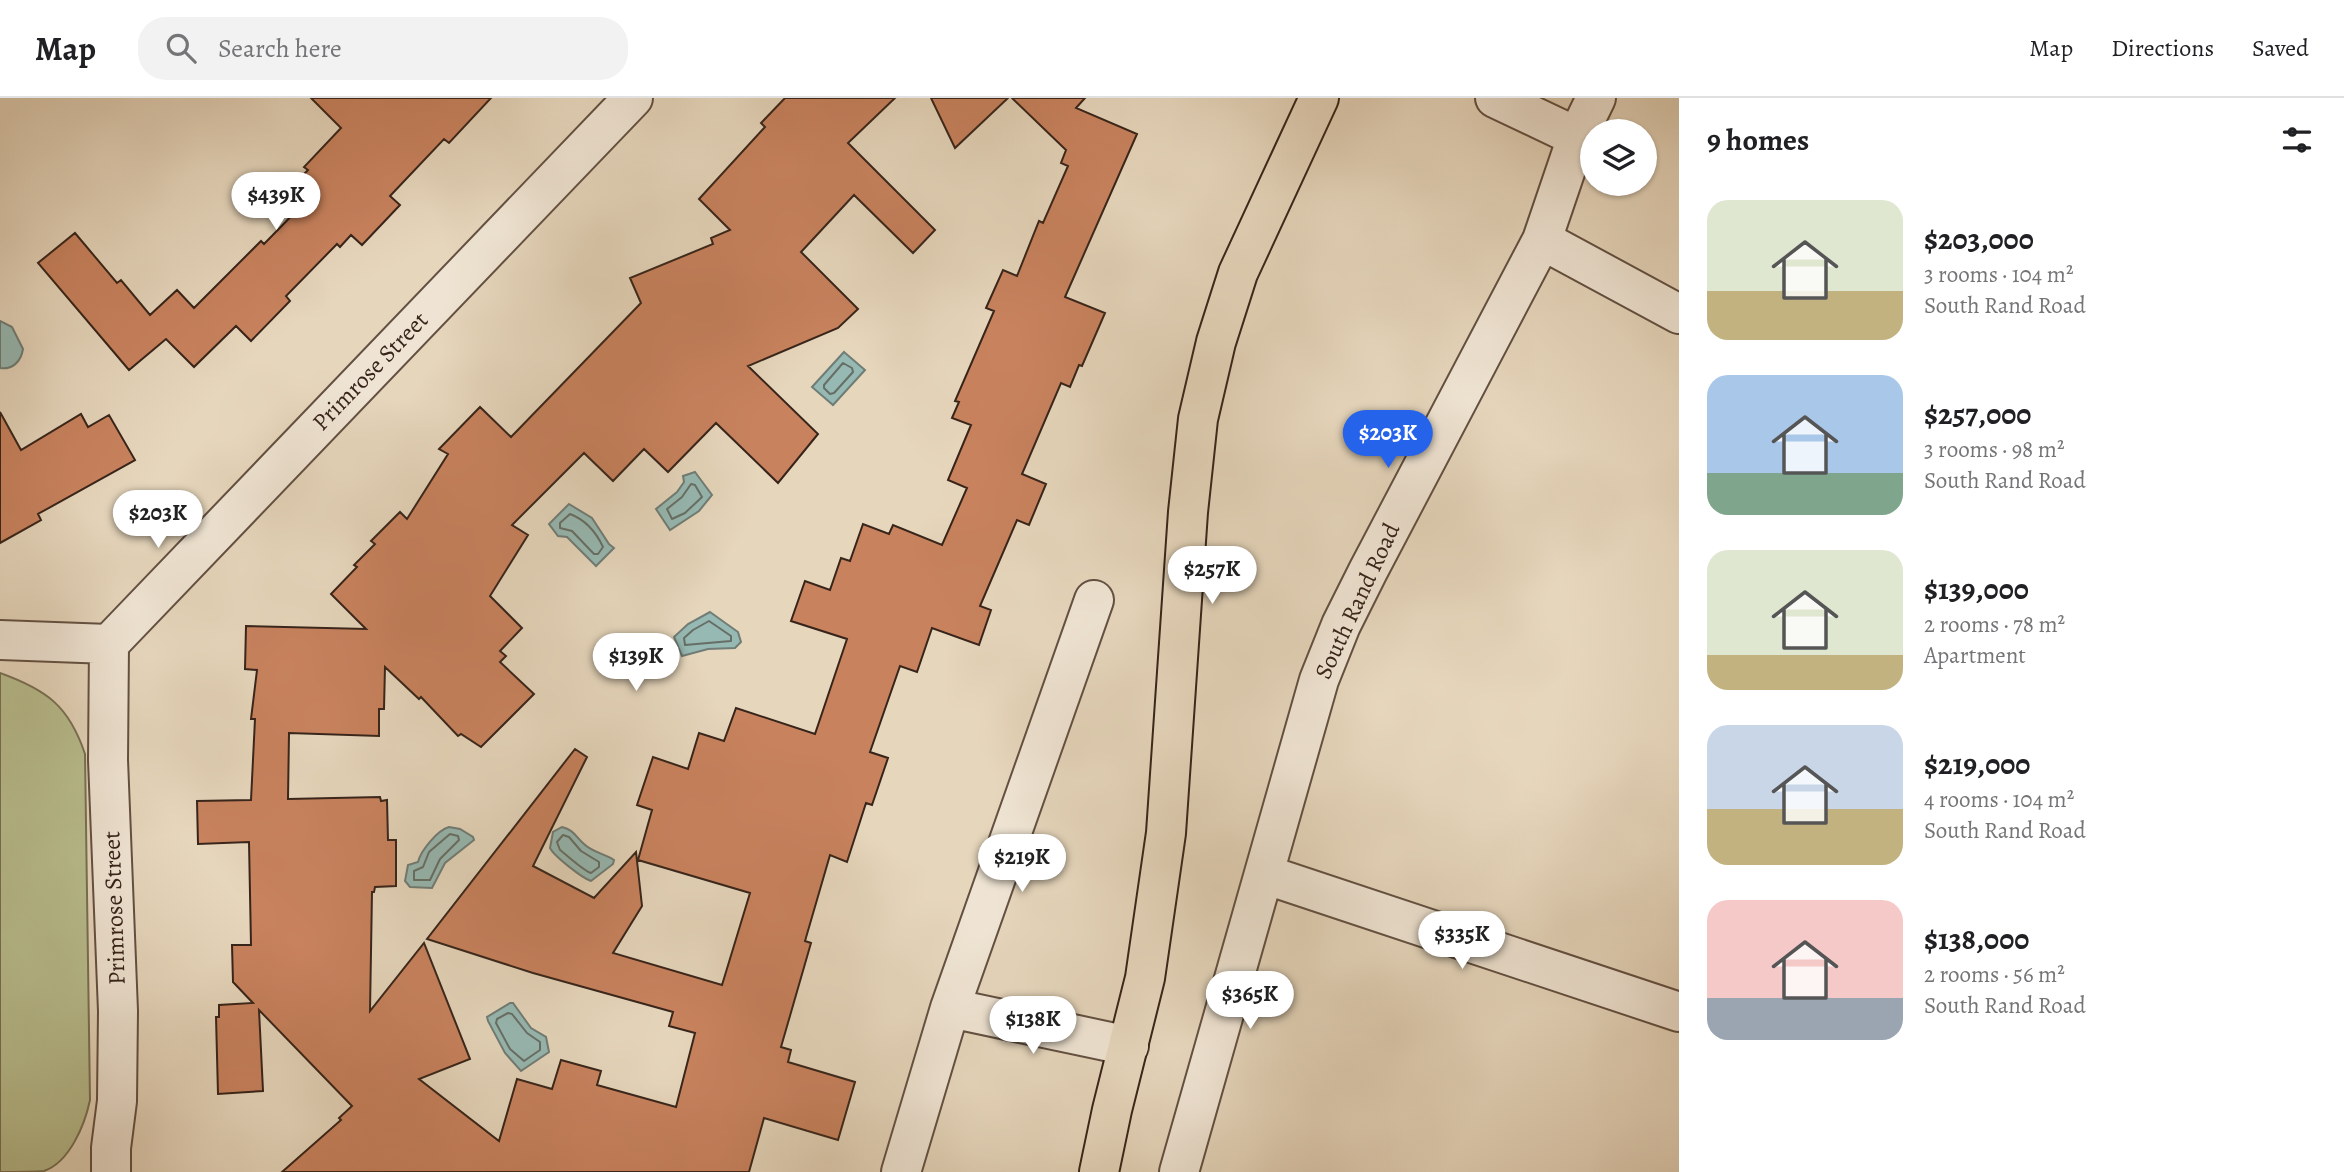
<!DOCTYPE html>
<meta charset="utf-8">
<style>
:root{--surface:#fff;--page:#f2f2f2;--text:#202124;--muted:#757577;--line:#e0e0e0;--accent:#2563eb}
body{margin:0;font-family:Alegreya,serif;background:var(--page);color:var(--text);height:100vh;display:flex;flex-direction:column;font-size:26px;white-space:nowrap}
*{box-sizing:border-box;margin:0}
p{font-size:23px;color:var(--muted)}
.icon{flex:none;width:38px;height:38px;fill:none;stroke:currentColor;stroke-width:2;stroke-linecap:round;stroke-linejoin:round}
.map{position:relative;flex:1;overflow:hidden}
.details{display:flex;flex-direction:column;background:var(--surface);width:665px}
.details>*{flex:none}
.fabs{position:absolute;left:1580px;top:21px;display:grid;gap:14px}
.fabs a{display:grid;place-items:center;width:77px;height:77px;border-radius:50%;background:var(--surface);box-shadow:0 2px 5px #0004;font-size:35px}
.price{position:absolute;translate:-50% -60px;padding:0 16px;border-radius:24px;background:#fff;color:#222;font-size:23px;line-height:46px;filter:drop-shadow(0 2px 4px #0008)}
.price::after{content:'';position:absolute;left:50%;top:42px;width:21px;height:16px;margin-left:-10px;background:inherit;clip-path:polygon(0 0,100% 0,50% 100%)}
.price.selected{background:var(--accent);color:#fff}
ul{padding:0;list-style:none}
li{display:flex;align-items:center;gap:21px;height:175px;padding:0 28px}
li span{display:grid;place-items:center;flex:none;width:196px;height:140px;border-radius:21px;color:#555}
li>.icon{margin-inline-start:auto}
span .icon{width:84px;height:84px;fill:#fffc;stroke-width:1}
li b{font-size:30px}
h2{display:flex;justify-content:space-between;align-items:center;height:84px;padding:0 28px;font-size:30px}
header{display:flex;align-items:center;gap:42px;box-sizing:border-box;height:98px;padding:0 35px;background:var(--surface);border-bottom:2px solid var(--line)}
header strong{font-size:33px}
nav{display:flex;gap:38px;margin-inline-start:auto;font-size:24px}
.search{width:490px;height:63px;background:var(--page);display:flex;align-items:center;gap:18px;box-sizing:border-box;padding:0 24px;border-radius:28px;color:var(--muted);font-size:26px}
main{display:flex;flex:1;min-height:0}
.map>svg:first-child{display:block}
</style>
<header>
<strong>Map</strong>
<div class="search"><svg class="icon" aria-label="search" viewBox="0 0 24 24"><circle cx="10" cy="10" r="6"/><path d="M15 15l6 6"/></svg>Search here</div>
<nav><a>Map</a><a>Directions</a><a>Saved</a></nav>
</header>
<main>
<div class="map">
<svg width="1679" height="1074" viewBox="0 0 1679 1074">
<rect width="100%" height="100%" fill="#e6d6bc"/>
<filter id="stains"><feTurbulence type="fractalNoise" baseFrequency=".00286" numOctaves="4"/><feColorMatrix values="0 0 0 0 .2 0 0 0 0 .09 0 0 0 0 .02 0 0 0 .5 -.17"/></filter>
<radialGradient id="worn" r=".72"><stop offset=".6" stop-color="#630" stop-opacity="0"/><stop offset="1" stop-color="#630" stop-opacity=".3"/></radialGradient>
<path fill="#b8bd8e" stroke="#787054" stroke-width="2" d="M 0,575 C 47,592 69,608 85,656 L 90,1002 C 85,1026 70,1064 44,1073 C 32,1074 13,1074 0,1074 Z"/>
<path fill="#96b9b3" stroke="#707d76" stroke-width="2" d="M 0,223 L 12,229 L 23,251 C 21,264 12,272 0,270 Z
M 844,254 L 865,272 L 833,307 L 812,289 Z
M 695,374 L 712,397 L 699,413 L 670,432 L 656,411 L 677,394 L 684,384 L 683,378 Z
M 569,406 L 592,420 L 609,446 L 614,450 L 596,468 L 567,439 L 558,438 L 549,426 Z
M 710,514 L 738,534 L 741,544 L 735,550 L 708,551 L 682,558 L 674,539 L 688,526 Z
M 449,729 L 460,731 L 473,739 L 474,742 L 445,765 L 432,790 L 410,789 L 405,783 L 408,767 L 418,764 C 421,752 438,732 449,729 Z
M 562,729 C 574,732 575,738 584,746 C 592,754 605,756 614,762 L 613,766 L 591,783 C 582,780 554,758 550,750 L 553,734 Z
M 510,905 L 513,905 L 531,930 L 546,939 L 549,954 L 521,973 L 505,955 L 488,923 L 487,919 Z"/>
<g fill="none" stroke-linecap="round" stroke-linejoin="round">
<path stroke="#666e66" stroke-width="2" d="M 843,265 L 852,270 L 853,274 L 834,295 L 830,296 L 824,290 L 824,287 Z
M 691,386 L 695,387 L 702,399 L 685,415 L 672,421 L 667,411 L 682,399 Z
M 570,416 C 586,422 596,434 603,449 L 598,456 L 594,456 L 572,433 L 560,430 L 560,425 Z
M 709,523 L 731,538 L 731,543 L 685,547 L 684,540 L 693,532 Z
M 450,736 L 458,738 L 459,742 L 440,761 L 430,782 L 414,782 L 414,773 L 423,769 L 429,754 Z
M 563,737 L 569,739 L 581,753 L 599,764 L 599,769 L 591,775 C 584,773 568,758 560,752 L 557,744 Z
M 508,915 L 512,916 L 527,935 L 540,944 L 540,952 L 524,963 L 510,951 L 496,925 L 497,921 Z"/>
</g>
<path fill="#c8825e" stroke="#37241a" stroke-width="2" d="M 311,0 L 491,0 L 449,45 L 444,41 L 390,98 L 400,107 L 362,147 L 351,137 L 340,149 L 337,146 L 286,198 L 290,203 L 251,243 L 236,228 L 194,269 L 166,241 L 129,272 L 38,165 L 75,135 L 117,185 L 121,182 L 150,217 L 177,192 L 194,210 L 261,143 L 264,146 L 307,102 L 292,88 L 308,72 L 304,69 L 341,30 Z
M 785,0 L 895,0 L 848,45 L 935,132 L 913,155 L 854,97 L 801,154 L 858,211 L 838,230 L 748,268 L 818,336 L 778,385 L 716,325 L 668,374 L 644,351 L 613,383 L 584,355 L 512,427 L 528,437 L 490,498 L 522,530 L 500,553 L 506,558 L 500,564 L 534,596 L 481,649 L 461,636 L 458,638 L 421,599 L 419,601 L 385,569 L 384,611 L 379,611 L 379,638 L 289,635 L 288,701 L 380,699 L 381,703 L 387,702 L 388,742 L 396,742 L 396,788 L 375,789 L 374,794 L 372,794 L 370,913 L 424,845 L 470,961 L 419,981 L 499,1043 L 517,981 L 552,991 L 561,962 L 601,973 L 597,987 L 676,1009 L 695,935 L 669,928 L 673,914 L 533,875 L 427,841 L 575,651 L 587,659 L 533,768 L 594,800 L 636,754 L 642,808 L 613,855 L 722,887 L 750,795 L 638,762 L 652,712 L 637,707 L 653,659 L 688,671 L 699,635 L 724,643 L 736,610 L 815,636 L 847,541 L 791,523 L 805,483 L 830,492 L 841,460 L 850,463 L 863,426 L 889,436 L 893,427 L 942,447 L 967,390 L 948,382 L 971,327 L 952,320 L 959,304 L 955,303 L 994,213 L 986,210 L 1003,172 L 1017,178 L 1039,123 L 1043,125 L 1068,68 L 1061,65 L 1066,52 L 1012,0 L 1085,0 L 1076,10 L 1137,36 L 1065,199 L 1105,215 L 1082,268 L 1079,267 L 1070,289 L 1061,285 L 1022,376 L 1046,386 L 1029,427 L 1017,422 L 980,508 L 991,512 L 979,547 L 932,530 L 917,574 L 900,568 L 870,654 L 888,660 L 872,707 L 866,705 L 847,764 L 830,757 L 805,843 L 811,845 L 781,949 L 791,952 L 788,964 L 855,984 L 838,1042 L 764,1020 L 749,1074 L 282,1074 L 341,1022 L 339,1020 L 352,1008 L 259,912 L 263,993 L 218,996 L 216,919 L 219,919 L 219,907 L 253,905 L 233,884 L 232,847 L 251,847 L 249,744 L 198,746 L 197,703 L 251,702 L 255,621 L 251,621 L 257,572 L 245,571 L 246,528 L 366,531 L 331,496 L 357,469 L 354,467 L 375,446 L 371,443 L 400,414 L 407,421 L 448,356 L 439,351 L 480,309 L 511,339 L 641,205 L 630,180 L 713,146 L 711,140 L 730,132 L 699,101 L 765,29 L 761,25 Z
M 931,0 L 1008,0 L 955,50 Z
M 0,314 L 21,352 L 81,316 L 88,329 L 109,317 L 135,362 L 38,416 L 41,422 L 0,445 Z"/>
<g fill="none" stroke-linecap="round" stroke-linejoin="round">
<g stroke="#635042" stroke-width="42">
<path id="minor" d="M 1495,0 L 1577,39
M 1542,142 L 1679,216
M 0,542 L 109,546
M 1264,776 L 1679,914
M 950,910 L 1129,948
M 111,1074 L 111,1050 L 117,1003 L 118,913 L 108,662 L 109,546 L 633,0
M 901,1074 L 950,910 L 1094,502
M 1179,1074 L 1319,582 L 1341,527 L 1368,473 L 1542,142 L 1577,39 L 1596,0"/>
</g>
<g stroke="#37241a" stroke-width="42">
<path id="major" d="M 1099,1074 L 1112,1012 L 1145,880 L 1166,735 L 1188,414 L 1198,321 L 1216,244 L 1238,175 L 1319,0"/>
</g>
<use href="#minor" stroke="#efe4d3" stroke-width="38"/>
<use href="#major" stroke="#e6d6bc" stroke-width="38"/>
</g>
<g text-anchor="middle" stroke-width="7" stroke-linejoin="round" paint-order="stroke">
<g font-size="24" fill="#37241a" stroke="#efe4d3">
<text transform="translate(370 273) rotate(-46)" y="8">Primrose Street</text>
<text transform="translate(1357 503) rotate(-65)" y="8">South Rand Road</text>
<text transform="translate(114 810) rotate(-92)" y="8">Primrose Street</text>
</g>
</g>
<rect width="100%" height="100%" filter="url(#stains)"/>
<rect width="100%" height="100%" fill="url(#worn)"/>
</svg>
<div class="fabs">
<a><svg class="icon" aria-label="layers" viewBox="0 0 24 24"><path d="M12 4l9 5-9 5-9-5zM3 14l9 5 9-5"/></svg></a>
</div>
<b class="price" style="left:276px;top:134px">$439K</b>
<b class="price selected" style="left:1388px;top:372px">$203K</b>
<b class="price" style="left:158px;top:452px">$203K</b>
<b class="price" style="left:1212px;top:508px">$257K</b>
<b class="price" style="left:636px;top:595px">$139K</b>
<b class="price" style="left:1022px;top:796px">$219K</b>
<b class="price" style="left:1462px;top:873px">$335K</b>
<b class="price" style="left:1250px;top:933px">$365K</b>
<b class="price" style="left:1033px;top:958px">$138K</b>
</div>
<section class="details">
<h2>9 homes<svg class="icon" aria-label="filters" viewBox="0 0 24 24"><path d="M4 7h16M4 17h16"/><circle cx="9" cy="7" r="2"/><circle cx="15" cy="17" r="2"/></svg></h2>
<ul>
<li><span style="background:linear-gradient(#dfe7d0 65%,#c2b280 0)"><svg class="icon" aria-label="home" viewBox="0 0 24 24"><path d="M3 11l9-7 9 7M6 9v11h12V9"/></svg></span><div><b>$203,000</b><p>3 rooms · 104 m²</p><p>South Rand Road</p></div></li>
<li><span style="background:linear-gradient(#a9c7e8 70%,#7fa58c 0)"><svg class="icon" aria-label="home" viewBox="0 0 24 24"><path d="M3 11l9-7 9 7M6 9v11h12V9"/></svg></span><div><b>$257,000</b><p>3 rooms · 98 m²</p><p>South Rand Road</p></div></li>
<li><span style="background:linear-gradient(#dfe7d0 75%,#c2b280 0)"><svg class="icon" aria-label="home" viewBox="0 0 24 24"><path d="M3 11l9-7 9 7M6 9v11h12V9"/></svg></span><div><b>$139,000</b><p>2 rooms · 78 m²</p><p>Apartment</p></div></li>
<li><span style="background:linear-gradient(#c9d6e8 60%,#c2b280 0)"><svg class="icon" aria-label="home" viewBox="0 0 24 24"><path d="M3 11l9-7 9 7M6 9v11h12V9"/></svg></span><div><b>$219,000</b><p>4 rooms · 104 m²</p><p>South Rand Road</p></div></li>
<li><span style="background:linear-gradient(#f6c9c9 70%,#9aa5b1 0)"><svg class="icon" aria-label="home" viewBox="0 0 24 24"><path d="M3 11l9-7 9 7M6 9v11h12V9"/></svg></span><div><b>$138,000</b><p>2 rooms · 56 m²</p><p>South Rand Road</p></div></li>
</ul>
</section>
</main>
